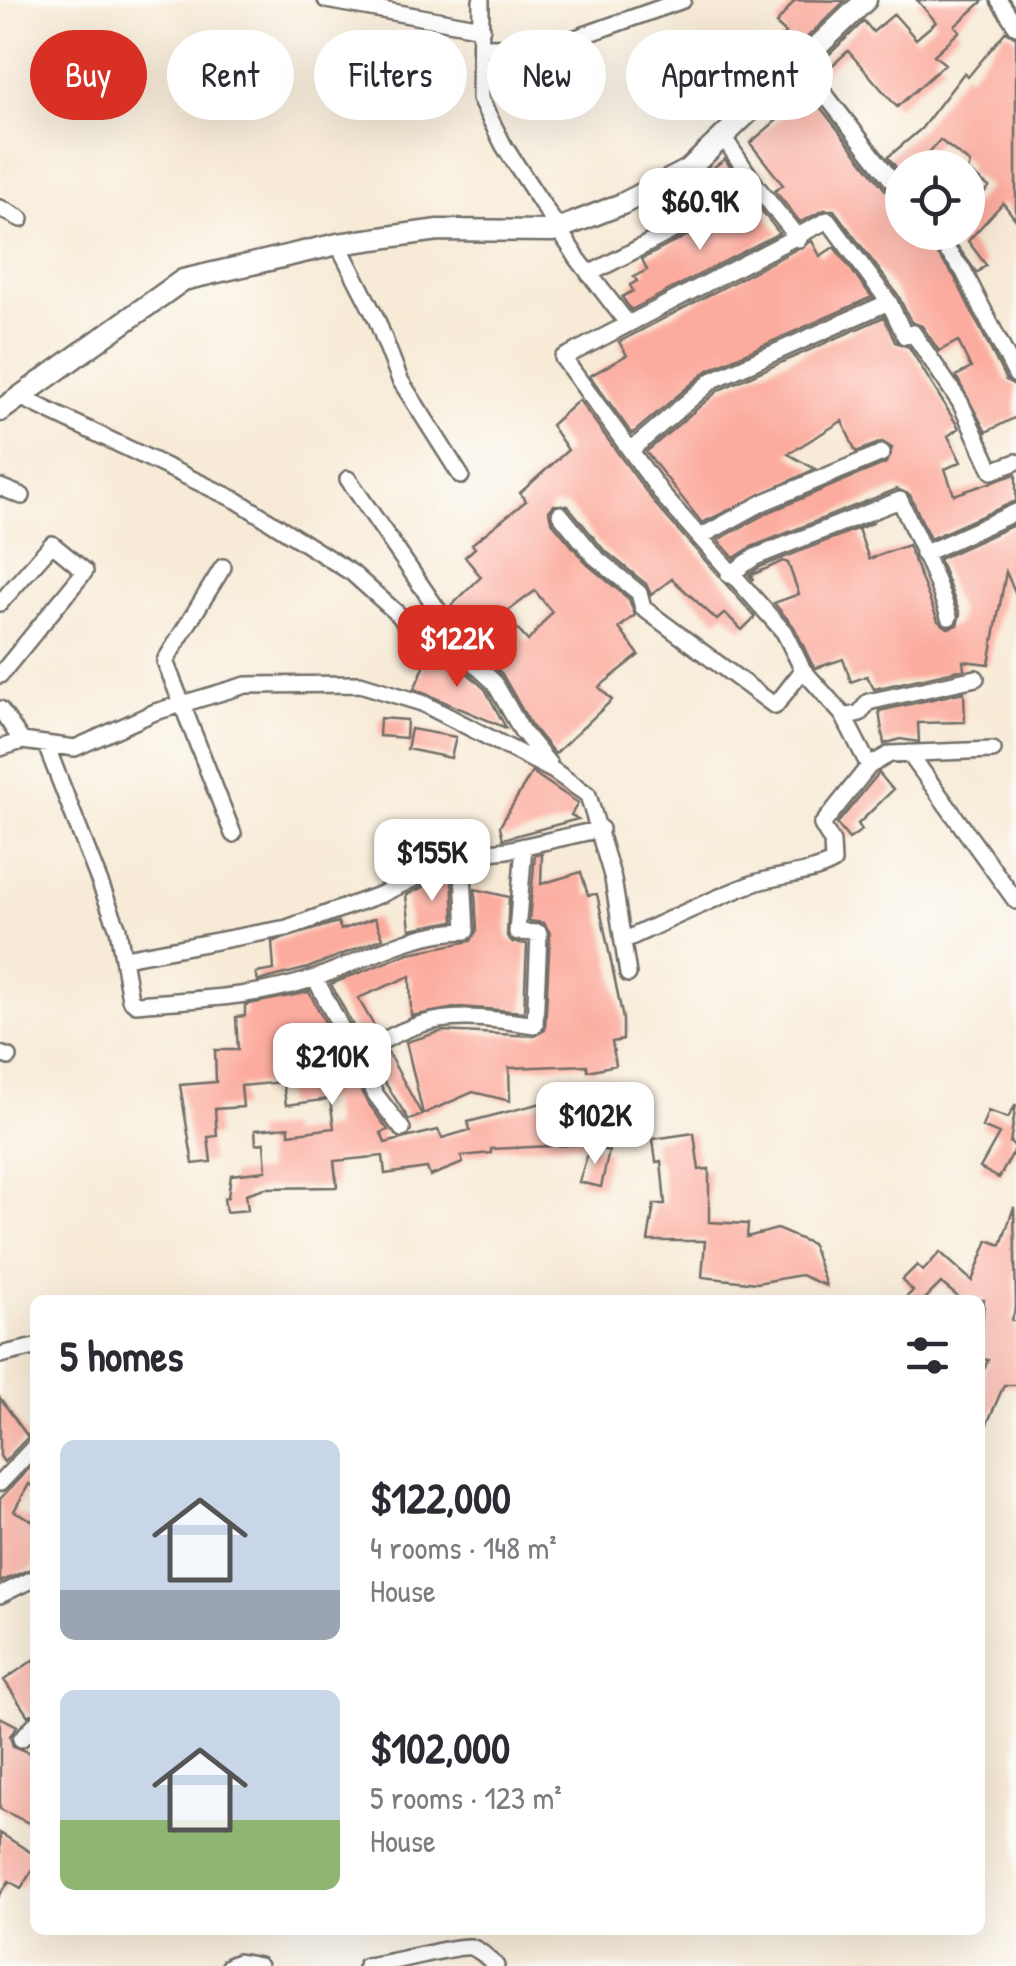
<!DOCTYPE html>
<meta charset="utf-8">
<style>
:root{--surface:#fff;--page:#f2f2f3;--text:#2b2b33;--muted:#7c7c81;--accent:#d93025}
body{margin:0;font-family:"Patrick Hand",sans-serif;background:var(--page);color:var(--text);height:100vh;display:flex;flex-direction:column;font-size:38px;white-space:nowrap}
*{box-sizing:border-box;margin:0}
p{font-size:32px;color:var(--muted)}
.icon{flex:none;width:55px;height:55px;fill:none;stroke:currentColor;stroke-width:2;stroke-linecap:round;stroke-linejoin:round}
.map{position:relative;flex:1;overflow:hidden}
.panel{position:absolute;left:30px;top:1295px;width:955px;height:640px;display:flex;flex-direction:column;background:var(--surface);border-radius:15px;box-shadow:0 10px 40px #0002}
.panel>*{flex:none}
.top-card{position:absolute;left:30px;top:30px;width:958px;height:90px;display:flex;gap:20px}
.tools{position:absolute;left:885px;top:150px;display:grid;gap:20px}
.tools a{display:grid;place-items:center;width:100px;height:100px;border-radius:50%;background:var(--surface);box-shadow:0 10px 40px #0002;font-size:50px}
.price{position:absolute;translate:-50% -85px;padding:0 22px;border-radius:20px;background:#fff;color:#222;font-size:32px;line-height:65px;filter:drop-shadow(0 2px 5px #0008)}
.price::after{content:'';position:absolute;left:50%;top:60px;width:30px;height:22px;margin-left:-15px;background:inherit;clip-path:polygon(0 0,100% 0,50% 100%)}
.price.selected{background:var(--accent);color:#fff}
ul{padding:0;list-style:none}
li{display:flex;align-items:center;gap:30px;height:250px;padding:0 30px}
li span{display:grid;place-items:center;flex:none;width:280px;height:200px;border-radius:15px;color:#555}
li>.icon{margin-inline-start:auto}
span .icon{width:120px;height:120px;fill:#fffc;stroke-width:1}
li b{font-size:42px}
h2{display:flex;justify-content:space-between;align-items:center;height:120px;padding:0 30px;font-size:42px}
.chip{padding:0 35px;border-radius:45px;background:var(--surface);box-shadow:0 10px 40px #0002;font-size:35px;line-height:90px}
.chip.selected{background:var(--accent);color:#fff}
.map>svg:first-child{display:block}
</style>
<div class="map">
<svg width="1016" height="1966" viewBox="0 0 1016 1966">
<rect width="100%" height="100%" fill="#fdfcf7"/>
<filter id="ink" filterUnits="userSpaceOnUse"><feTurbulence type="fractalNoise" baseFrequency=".01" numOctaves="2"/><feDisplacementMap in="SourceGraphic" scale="20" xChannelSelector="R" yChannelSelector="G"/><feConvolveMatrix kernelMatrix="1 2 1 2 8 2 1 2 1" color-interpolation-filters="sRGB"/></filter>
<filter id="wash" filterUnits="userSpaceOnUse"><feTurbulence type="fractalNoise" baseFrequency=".0048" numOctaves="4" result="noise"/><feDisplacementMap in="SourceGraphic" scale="40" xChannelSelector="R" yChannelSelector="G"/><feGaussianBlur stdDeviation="2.25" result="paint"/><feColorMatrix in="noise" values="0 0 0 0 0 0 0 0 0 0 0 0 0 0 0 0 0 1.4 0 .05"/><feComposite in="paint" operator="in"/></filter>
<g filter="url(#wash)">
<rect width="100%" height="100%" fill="#f7ead6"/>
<g id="blocks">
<path fill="#fcac9f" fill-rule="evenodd" d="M 795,0 L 845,1 L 770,73 L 766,71 L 779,54 L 773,49 L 786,33 L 776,24 Z
M 917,0 L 984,0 L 955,26 L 960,31 L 934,55 L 945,64 L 897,107 L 848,51 L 823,74 L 817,66 L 864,21 L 873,32 L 894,14 L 916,39 L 936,22 Z
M 1006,31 L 1016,37 L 1016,220 L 1003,203 L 968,241 L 986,265 L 977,273 L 947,232 L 968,232 L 968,210 L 989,187 L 968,171 L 970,163 L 940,140 L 915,168 L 902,168 L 902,175 L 888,157 L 921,129 L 964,73 L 968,77 Z
M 809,93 L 893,200 L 902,204 L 902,232 L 921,232 L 954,276 L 1006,380 L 1016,386 L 1016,417 L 986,432 L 956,376 L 971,368 L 958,341 L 939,351 L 922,326 L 911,322 L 898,295 L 834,210 L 824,210 L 800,222 L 775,191 L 783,185 L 750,143 Z
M 725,159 L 741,183 L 699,204 L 689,190 L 692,183 Z
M 754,201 L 779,233 L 631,310 L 622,297 L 633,291 L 630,285 L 637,281 L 634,277 L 647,270 L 642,259 Z
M 812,241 L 820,256 L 834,247 L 872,297 L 708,370 L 632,434 L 590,376 L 627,355 L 619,342 Z
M 884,317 L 895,342 L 909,347 L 959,428 L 948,436 L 961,462 L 945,469 L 954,495 L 1016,474 L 1016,501 L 930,539 L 910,495 L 897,489 L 751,547 L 734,558 L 718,540 L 769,512 L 886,463 L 892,448 L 882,442 L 856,452 L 842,421 L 788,454 L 815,469 L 702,523 L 646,452 L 719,390 Z
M 579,400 L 656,505 L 755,617 L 742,630 L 725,613 L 717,620 L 672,579 L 651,595 L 646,584 L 603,549 L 568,506 L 554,505 L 549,511 L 551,521 L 587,564 L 629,599 L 635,615 L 619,628 L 639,655 L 599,687 L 612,700 L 555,754 L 531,725 L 502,674 L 457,631 L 450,607 L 481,577 L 465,557 L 475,548 L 472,544 L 526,501 L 520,493 L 568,450 L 551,425 ZM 535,591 L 552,612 L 528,641 L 504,614 Z
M 874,522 L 858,529 L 869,559 L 908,545 L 938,621 L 948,628 L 957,625 L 960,614 L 939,559 L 1016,524 L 1016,594 L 1006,572 L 989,664 L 963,661 L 964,669 L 874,689 L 867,676 L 851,682 L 843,659 L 816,668 L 812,664 L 794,627 L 774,603 L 799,594 L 788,563 L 783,561 L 752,575 L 753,580 L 749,575 L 760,567 Z
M 429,656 L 464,670 L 485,689 L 506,728 L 414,689 Z
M 964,692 L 965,722 L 918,723 L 919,742 L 900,739 L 884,744 L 879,711 Z
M 380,718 L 407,720 L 406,738 L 379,736 Z
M 411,729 L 456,737 L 451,758 L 407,749 Z
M 532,772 L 578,803 L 571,815 L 578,819 L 503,839 L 500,826 Z
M 879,773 L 893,790 L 858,824 L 862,830 L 849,839 L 837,824 Z
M 542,854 L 541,884 L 581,872 L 588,895 L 597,894 L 623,1019 L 623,1040 L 612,1042 L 616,1065 L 588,1071 L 587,1065 L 509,1068 L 510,1101 L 473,1092 L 423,1114 L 406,1042 L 443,1031 L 534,1036 L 545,1030 L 550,933 L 544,923 L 529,921 L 535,855 Z
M 452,873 L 454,921 L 410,929 L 406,895 Z
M 475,889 L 509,897 L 507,936 L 512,942 L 527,944 L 524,1012 L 460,1007 L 411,1016 L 410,976 L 358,998 L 377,1031 L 361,1041 L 331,984 L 409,953 L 471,941 L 477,930 Z
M 375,918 L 383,938 L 308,968 L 258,981 L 256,973 L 274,970 L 272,942 L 338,922 L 341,930 Z
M 309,992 L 366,1100 L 388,1130 L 381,1133 L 385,1143 L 438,1130 L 442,1138 L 470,1130 L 468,1122 L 553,1100 L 555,1133 L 588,1131 L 589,1144 L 491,1149 L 491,1153 L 461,1156 L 463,1163 L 430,1176 L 427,1168 L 385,1174 L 383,1156 L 334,1161 L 337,1187 L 265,1188 L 246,1194 L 248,1210 L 226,1212 L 224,1198 L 228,1197 L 231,1175 L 266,1171 L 264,1143 L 256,1144 L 255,1130 L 289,1127 L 289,1134 L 334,1128 L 330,1099 L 286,1105 L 283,1082 L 241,1086 L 243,1107 L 215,1109 L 217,1136 L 208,1137 L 211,1162 L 193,1164 L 180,1085 L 216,1082 L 215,1050 L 238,1050 L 236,1017 L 245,1016 L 245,1005 Z
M 387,1051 L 422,1115 L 409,1120 L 371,1061 Z
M 1016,1104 L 1010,1143 L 1016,1147 L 999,1178 L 980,1168 L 999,1134 L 982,1127 L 988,1111 L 1008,1118 Z
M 694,1133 L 699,1170 L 709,1169 L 709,1222 L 748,1224 L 747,1237 L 777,1229 L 812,1244 L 826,1286 L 801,1275 L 757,1283 L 702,1277 L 705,1241 L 648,1241 L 654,1204 L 665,1204 L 661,1161 L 656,1162 L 653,1139 Z
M 590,1146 L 609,1151 L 601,1187 L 579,1182 Z
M 1014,1207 L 1016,1306 L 1012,1320 L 1016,1321 L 1016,1385 L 1004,1385 L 980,1440 L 980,1378 L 988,1360 L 980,1358 L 984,1300 L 962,1300 L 941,1283 L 924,1300 L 903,1300 L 913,1291 L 902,1280 L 917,1265 L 923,1271 L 940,1252 L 972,1281 L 988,1240 L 1001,1245 Z
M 0,1398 L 28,1437 L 4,1462 L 0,1456 Z
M 35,1462 L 35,1488 L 29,1484 L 14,1511 L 35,1522 L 35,1567 L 0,1582 L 0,1499 Z
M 35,1659 L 35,1713 L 28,1716 L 4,1680 Z
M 0,1717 L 17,1726 L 10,1736 L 13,1746 L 35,1755 L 35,1826 L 0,1809 Z
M 0,1833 L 35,1855 L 35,1866 L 21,1888 L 9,1881 L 0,1895 Z"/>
</g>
</g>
<g filter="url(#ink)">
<use href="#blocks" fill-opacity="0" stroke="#726e67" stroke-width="2.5"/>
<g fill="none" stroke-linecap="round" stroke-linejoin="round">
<g stroke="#726e67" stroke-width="20">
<path id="minor" d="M 326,0 L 482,28
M 481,0 L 480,99 L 504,146 L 578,259 L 628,324
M 999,0 L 1016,26
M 481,47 L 553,46 L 683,0
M 802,65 L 902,193
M 757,187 L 799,239
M 0,208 L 21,219
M 695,219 L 757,187 L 724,138
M 932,232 L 963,270 L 1016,375
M 338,244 L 376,318 L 400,380 L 461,476
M 589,274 L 695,219 L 669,180
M 889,302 L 905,336 L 913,333 L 960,402 L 992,471 L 1016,462
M 18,396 L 238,501 L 352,573 L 399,615 L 418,640 L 470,660 L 494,682 L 522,731 L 549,764
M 631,450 L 713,380 L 889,302 L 828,220 L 563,358 L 665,498 L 784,632 L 803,670 L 843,715 L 869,766
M 348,479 L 444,619 L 446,636 L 464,653
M 0,487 L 22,496
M 560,514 L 595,557 L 639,593 L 643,608 L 775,706 L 803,670
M 700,537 L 764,502 L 882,453
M 923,554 L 1016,512
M 223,567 L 165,661 L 233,834
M 729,575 L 755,557 L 900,500 C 918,540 936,576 949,617
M 0,603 L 52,544 L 85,571 L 0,675
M 0,709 L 22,741
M 844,717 L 860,713 L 868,702 L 976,678
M 46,745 L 118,929 L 130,999 L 136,1004 C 196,999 254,998 312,979 C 364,961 409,932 466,931 L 462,855
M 0,748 L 22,741 L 75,748 L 155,712 L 246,685 L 360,684 L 422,703 L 554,771 L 588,795 L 613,879 L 628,974
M 909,753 L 1016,901
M 625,940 C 666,921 707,901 749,885 C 777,874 808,876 833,862 L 832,842 L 822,825 L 869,766 L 890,754 L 993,750
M 125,958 L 287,928 L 382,894 L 462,855 L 507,850 L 601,829
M 315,978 L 376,1095 L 402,1129
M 0,1054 L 9,1057
M 356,1057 C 425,1012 455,1013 535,1025 L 539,933 L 517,932 L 524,846
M 0,1355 L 35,1347
M 0,1483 L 35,1446
M 0,1595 L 35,1578
M 21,1739 L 35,1724
M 229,1966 L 238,1962 L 259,1966
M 366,1966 C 388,1964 456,1945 470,1947 C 480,1949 489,1959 496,1966"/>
</g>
<g stroke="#726e67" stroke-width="25">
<path id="tertiary" d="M 0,411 L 183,280 L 338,244 L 438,230 L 553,231 L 622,204 L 688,170 L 866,0"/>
</g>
<use href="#minor" stroke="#fff" stroke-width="15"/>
<use href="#tertiary" stroke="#fff" stroke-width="20"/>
</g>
</g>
</svg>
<div class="tools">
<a><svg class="icon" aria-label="locate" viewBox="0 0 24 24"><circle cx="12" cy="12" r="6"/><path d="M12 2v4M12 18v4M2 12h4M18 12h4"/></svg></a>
</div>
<b class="price" style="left:700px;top:253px">$60.9K</b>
<b class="price selected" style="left:457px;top:690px">$122K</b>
<b class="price" style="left:432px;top:904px">$155K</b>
<b class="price" style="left:332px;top:1108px">$210K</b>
<b class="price" style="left:595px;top:1167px">$102K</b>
<div class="top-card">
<a class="chip selected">Buy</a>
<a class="chip">Rent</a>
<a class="chip">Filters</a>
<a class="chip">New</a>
<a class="chip">Apartment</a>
</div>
<section class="panel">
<h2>5 homes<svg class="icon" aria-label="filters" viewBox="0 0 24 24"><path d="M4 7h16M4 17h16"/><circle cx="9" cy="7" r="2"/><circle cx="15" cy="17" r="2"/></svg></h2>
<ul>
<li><span style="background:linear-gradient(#c9d6e8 75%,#9aa5b1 0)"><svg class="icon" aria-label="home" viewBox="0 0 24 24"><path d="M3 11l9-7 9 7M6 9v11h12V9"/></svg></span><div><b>$122,000</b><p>4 rooms · 148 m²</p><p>House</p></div></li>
<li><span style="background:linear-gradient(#c9d6e8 65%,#8fb573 0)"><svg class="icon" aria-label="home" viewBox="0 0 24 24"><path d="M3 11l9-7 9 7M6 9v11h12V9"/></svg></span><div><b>$102,000</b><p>5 rooms · 123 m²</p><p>House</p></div></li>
</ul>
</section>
</div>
